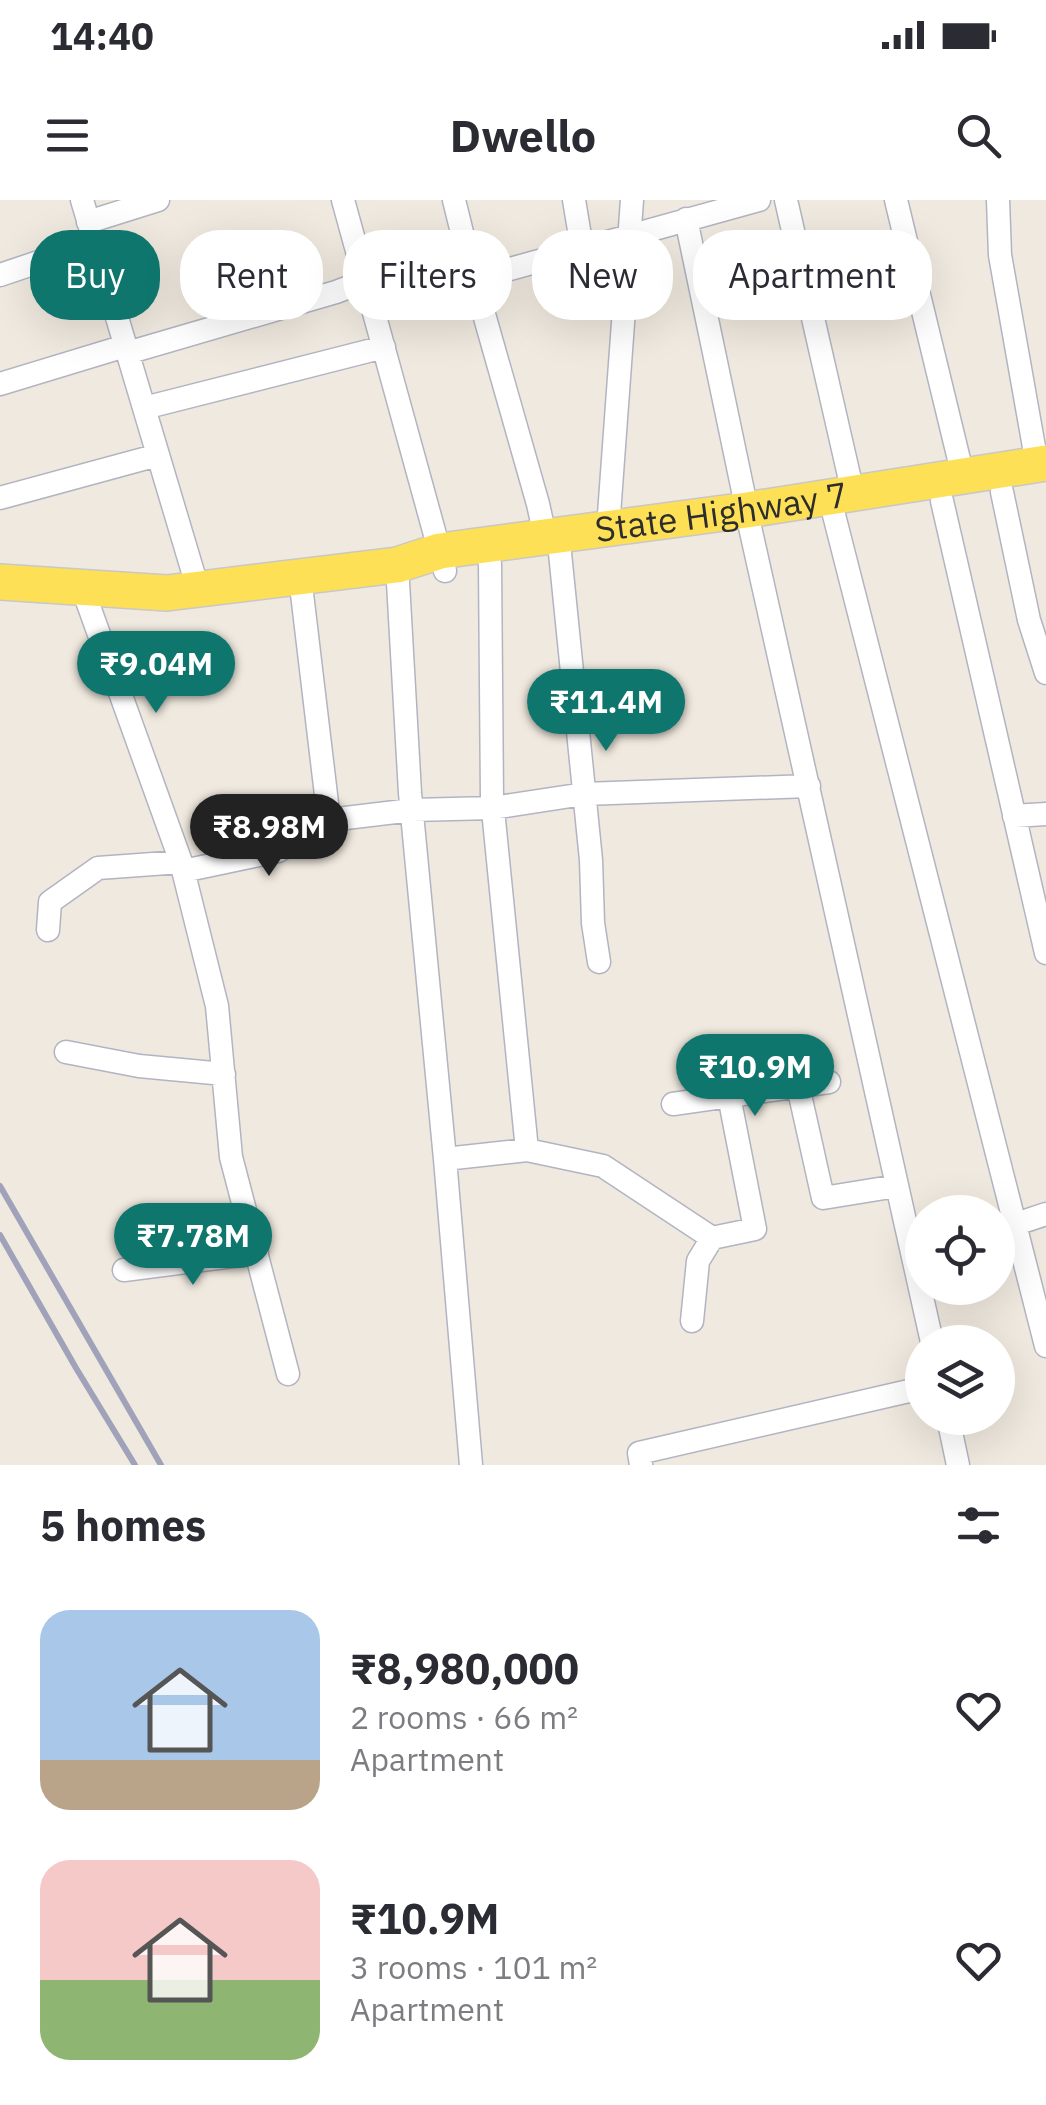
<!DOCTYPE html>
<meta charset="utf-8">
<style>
:root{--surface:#fff;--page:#f2f2f3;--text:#2b2b33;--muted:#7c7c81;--accent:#0f766e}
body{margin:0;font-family:"IBM Plex Sans",sans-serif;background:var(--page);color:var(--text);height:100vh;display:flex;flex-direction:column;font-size:38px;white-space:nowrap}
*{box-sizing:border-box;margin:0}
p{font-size:32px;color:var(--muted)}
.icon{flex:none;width:55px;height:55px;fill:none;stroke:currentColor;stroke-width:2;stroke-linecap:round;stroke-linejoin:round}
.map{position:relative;height:1265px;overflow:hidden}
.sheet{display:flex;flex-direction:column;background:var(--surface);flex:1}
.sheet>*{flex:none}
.banner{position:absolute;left:30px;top:30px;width:988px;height:90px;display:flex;gap:20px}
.fabs{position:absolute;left:905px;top:995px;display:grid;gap:20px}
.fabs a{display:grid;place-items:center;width:110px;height:110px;border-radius:50%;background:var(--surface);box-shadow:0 10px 40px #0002;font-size:50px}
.price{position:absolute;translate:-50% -85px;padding:0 22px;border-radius:35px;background:var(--accent);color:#fff;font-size:32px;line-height:65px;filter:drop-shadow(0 2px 5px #0008)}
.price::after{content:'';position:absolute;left:50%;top:60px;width:30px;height:22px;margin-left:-15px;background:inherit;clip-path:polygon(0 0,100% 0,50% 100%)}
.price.selected{background:#222;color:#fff}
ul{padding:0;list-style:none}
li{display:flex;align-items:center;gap:30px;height:250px;padding:0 40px}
li span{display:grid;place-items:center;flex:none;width:280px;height:200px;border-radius:30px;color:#555}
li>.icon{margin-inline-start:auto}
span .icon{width:120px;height:120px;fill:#fffc;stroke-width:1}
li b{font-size:42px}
h2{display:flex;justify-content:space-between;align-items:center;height:120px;padding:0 40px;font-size:42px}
.chip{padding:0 35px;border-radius:40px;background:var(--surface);box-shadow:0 10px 40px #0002;font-size:35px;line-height:90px}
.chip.selected{background:var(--accent);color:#fff}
.status{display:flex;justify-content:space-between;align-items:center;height:70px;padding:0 50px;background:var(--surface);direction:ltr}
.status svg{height:28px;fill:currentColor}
header{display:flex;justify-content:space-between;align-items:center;height:130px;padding:0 40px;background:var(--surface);font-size:45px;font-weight:700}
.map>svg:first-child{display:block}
</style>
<div class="status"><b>14:40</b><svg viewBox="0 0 49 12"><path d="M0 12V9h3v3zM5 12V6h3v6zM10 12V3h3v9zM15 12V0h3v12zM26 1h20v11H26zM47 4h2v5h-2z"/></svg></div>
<header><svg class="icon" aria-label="menu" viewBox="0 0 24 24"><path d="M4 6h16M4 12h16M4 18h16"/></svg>Dwello<svg class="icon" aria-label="search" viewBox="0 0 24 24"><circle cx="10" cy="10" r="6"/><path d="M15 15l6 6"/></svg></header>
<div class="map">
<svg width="1046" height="1265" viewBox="0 0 1046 1265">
<rect width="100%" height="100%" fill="#f0e9df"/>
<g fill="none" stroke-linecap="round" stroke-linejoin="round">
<g stroke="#b3b4c2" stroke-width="25">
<path id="street" d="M 82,0 L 198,389
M 343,0 L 445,371
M 454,0 L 470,65 L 538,304 L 545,336
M 574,0 L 582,48
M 786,0 L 853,293
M 896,0 L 963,276
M 998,0 L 1000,55 L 1037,264
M 686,19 L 747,310
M 88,22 L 158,0
M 0,75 L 95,43
M 373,107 L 759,0
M 127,153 L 336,92 L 365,81
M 0,184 L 125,146
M 144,208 L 384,147
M 1002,292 L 1029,420 L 1046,473
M 0,298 L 158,255
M 942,301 L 1046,753
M 834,315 L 1046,1146
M 750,327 L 932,1142
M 608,328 L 632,0
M 486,345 L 490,364 L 492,600 L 527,950
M 560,353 L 591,660 L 593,723 L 599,762
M 397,365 L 410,593 L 445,959 L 471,1265
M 300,377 L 329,620
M 82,387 L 181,662 L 217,806 L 231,957 L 288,1174
M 1014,616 L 1046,614
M 183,671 L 278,651 L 329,620 L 412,610 L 492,608 L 584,594 L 809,586
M 48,730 L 50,702 L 98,668 L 181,662
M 66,852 L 139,866 L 224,874
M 798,886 L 823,998 L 897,986
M 673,904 L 829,882
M 445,959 L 527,950 L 603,966 L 712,1038 L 698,1061 L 692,1121
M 998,1030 L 1046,1014
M 712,1038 L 755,1029 L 729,896
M 124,1070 L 257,1053
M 948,1218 L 958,1265
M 641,1265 L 639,1253 L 922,1188"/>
</g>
<g stroke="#c8c8c8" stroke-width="38">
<g id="primary">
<path id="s1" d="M 0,382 L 167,393 L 397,365 L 440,351 L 747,310 L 1046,263"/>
</g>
</g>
<use href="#street" stroke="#fff" stroke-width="22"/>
<use href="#primary" stroke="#fee056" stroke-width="35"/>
<path stroke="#a0a2b9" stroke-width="6" d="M 0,986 L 161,1265
M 0,1035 L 76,1168 L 135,1265"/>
</g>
<g text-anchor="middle" stroke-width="8" stroke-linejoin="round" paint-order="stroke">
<g font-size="35" fill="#2d2d2d" stroke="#fff">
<text dy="12" stroke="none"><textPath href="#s1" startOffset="728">State Highway 7</textPath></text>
</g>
</g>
</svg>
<div class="fabs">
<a><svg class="icon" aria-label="locate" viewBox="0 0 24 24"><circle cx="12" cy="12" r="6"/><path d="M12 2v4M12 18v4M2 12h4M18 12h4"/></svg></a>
<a><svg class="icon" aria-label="layers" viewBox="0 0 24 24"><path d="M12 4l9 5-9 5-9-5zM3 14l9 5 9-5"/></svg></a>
</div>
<b class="price" style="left:156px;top:516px">₹9.04M</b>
<b class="price" style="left:606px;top:554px">₹11.4M</b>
<b class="price selected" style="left:269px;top:679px">₹8.98M</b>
<b class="price" style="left:755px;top:919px">₹10.9M</b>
<b class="price" style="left:193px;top:1088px">₹7.78M</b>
<div class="banner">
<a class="chip selected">Buy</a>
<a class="chip">Rent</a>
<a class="chip">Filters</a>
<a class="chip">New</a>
<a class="chip">Apartment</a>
</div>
</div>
<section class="sheet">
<h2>5 homes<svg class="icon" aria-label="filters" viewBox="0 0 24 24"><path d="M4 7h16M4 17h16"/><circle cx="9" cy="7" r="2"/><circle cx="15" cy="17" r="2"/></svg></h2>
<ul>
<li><span style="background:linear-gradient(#a9c7e8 75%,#b9a48a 0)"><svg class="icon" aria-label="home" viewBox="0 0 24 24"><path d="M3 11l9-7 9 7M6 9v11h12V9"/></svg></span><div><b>₹8,980,000</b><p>2 rooms · 66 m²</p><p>Apartment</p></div><svg class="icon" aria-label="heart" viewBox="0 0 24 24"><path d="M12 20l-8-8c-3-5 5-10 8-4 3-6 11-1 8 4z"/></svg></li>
<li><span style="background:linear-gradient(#f6c9c9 60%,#8fb573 0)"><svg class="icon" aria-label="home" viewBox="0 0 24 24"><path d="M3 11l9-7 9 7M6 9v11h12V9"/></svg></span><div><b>₹10.9M</b><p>3 rooms · 101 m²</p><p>Apartment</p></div><svg class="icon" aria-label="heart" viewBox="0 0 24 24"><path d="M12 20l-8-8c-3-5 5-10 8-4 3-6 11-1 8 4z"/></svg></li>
</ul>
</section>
